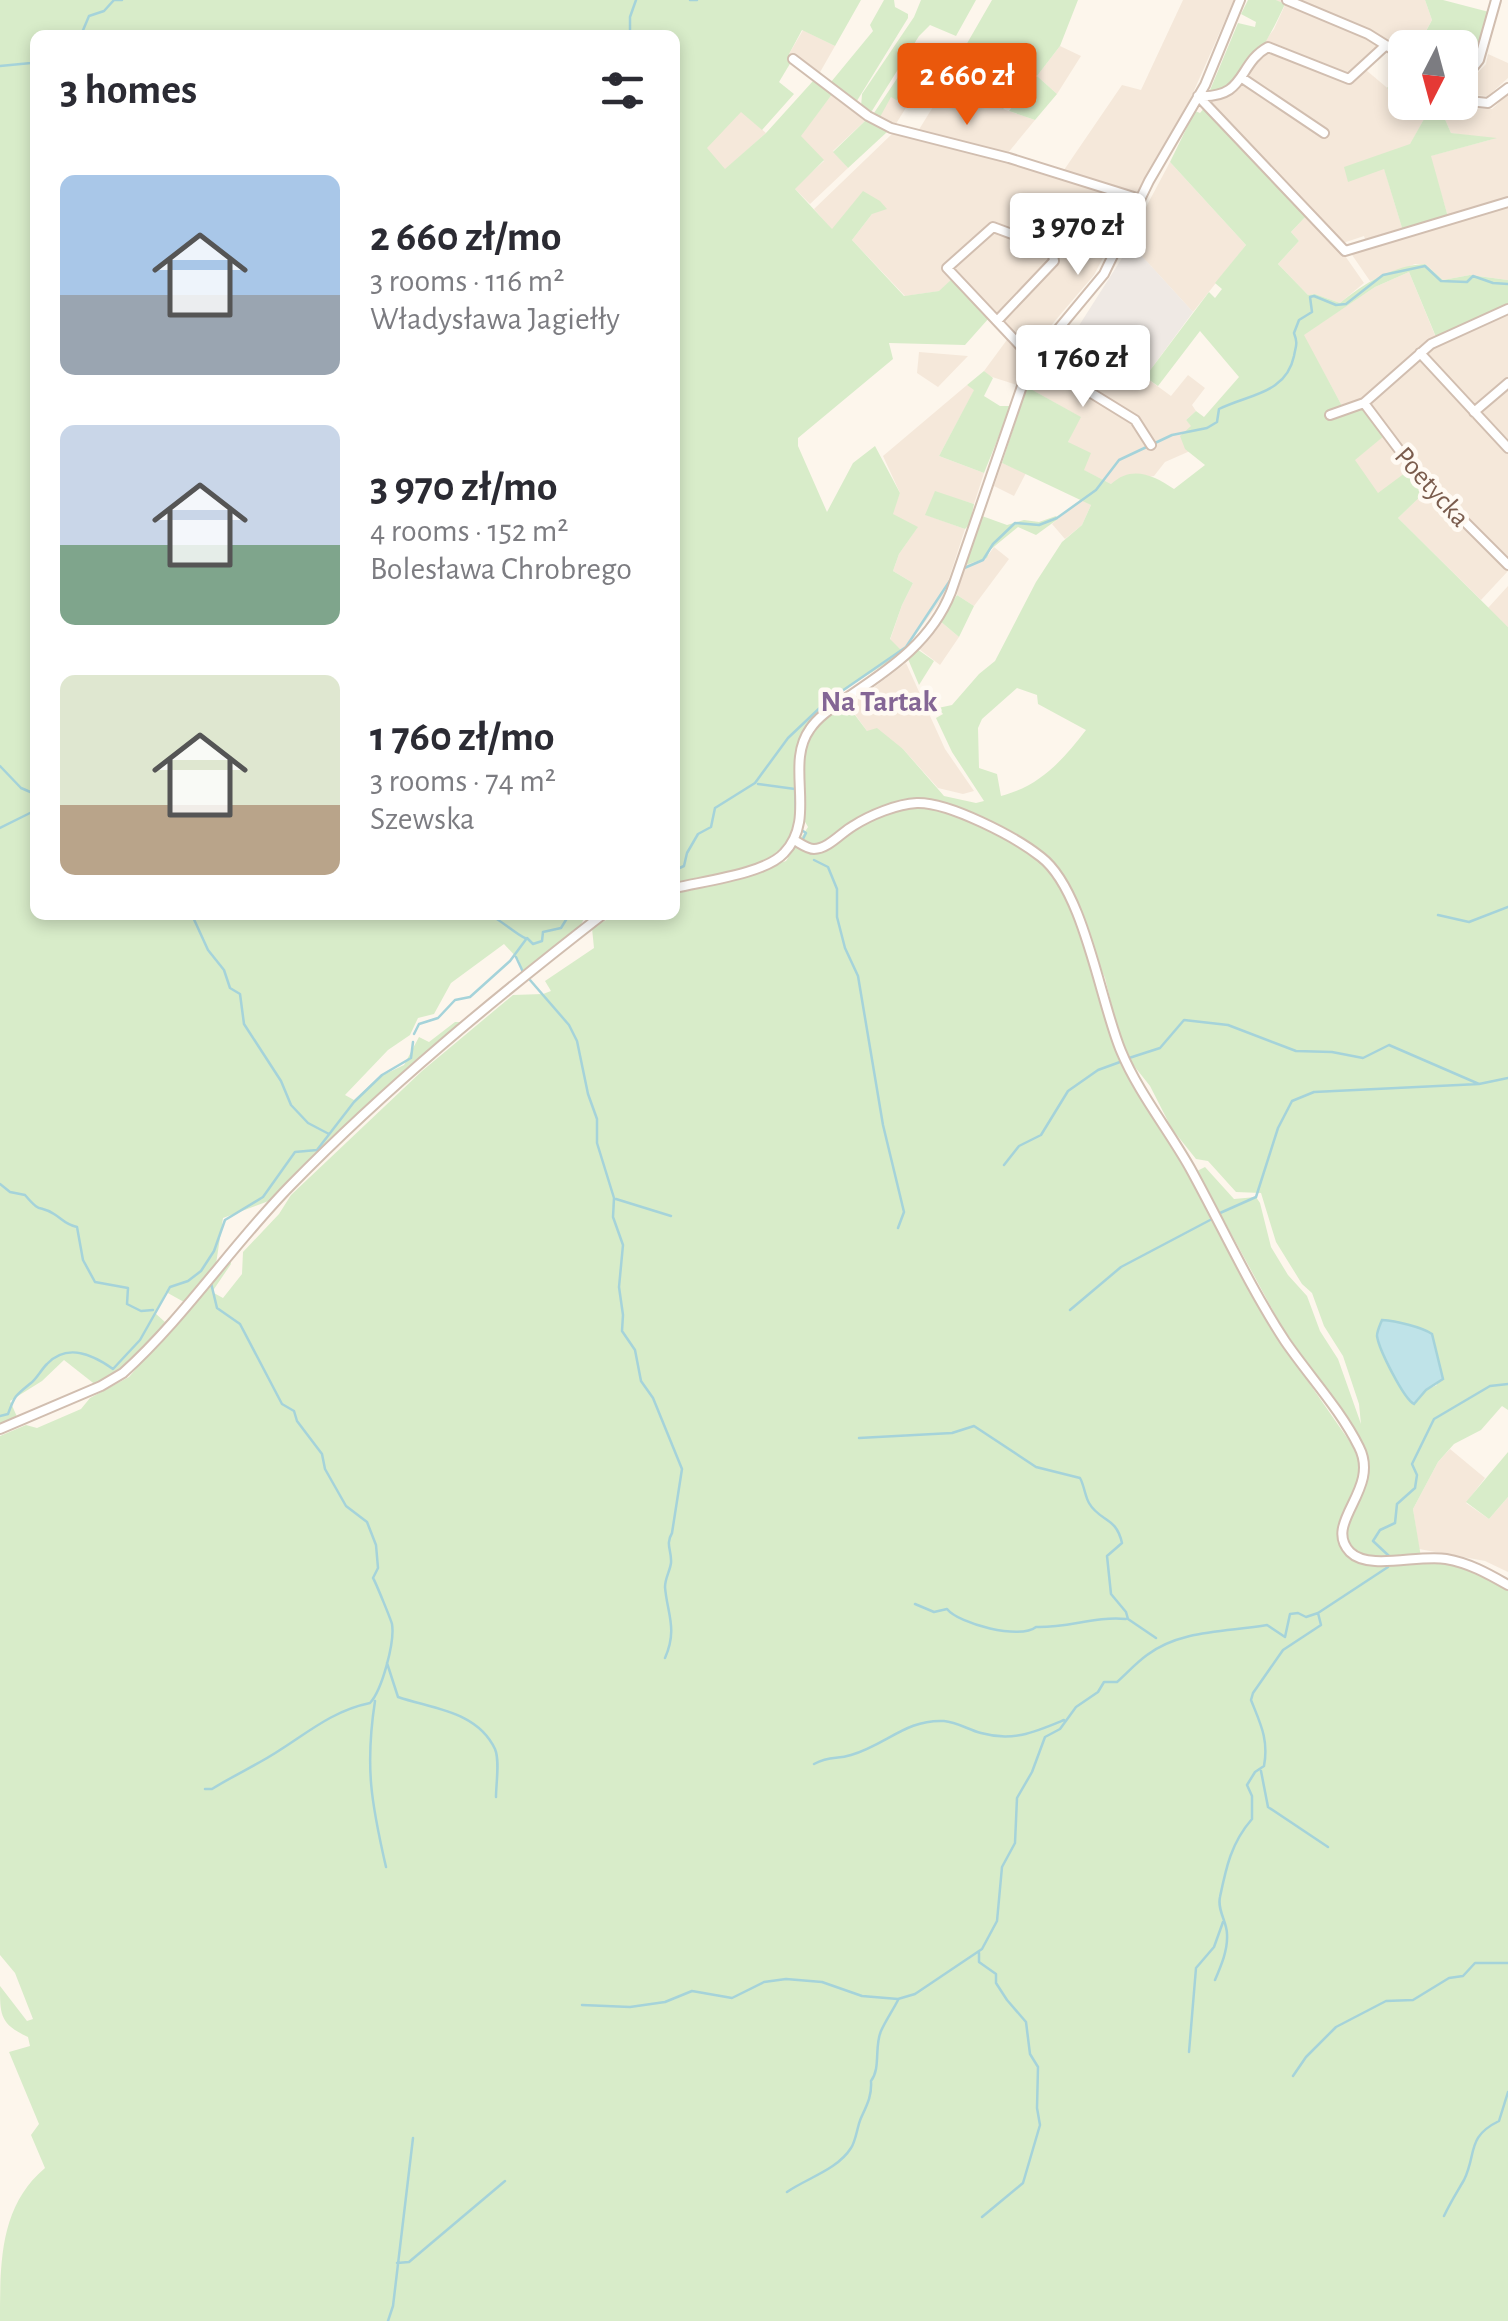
<!DOCTYPE html>
<meta charset="utf-8">
<style>
:root{--surface:#fff;--page:#f7f7f7;--text:#2b2b33;--muted:#7c7c81;--accent:#ea580c}
body{margin:0;font-family:"Alegreya Sans",sans-serif;background:var(--page);color:var(--text);height:100vh;display:flex;flex-direction:column;font-size:38px;white-space:nowrap}
*{box-sizing:border-box;margin:0}
p{font-size:32px;color:var(--muted)}
.icon{flex:none;width:55px;height:55px;fill:none;stroke:currentColor;stroke-width:2;stroke-linecap:round;stroke-linejoin:round}
.map{position:relative;flex:1;overflow:hidden}
.sheet{position:absolute;left:30px;top:30px;width:650px;height:890px;display:flex;flex-direction:column;background:var(--surface);border-radius:15px;box-shadow:0 5px 15px #0003}
.sheet>*{flex:none}
.needle{width:65px;rotate:186deg}
.fabs{position:absolute;left:1388px;top:30px;display:grid;gap:20px}
.fabs a{display:grid;place-items:center;width:90px;height:90px;border-radius:15px;background:var(--surface);box-shadow:0 5px 15px #0003;font-size:50px}
.price{position:absolute;translate:-50% -85px;padding:0 22px;border-radius:10px;background:#fff;color:#222;font-size:32px;line-height:65px;filter:drop-shadow(0 2px 5px #0008)}
.price::after{content:'';position:absolute;left:50%;top:60px;width:30px;height:22px;margin-left:-15px;background:inherit;clip-path:polygon(0 0,100% 0,50% 100%)}
.price.active{background:var(--accent);color:#fff}
ul{padding:0;list-style:none}
li{display:flex;align-items:center;gap:30px;height:250px;padding:0 30px}
li span{display:grid;place-items:center;flex:none;width:280px;height:200px;border-radius:15px;color:#555}
li>.icon{margin-inline-start:auto}
span .icon{width:120px;height:120px;fill:#fffc;stroke-width:1}
li b{font-size:42px}
h2{display:flex;justify-content:space-between;align-items:center;height:120px;padding:0 30px;font-size:42px}
.map>svg:first-child{display:block}
</style>
<div class="map">
<svg width="1508" height="2321" viewBox="0 0 1508 2321">
<rect width="100%" height="100%" fill="#fdf6ec"/>
<path fill="#f5e8da" d="M 1183,0 L 1234,0 L 1189,102 L 1150,168 L 1094,275 L 1037,342 L 1024,360 L 1017,385 L 989,376 L 984,371 L 1009,337 L 953,278 L 940,291 L 905,296 L 852,240 L 872,214 L 863,192 L 832,230 L 814,209 L 893,133 L 915,136 L 957,68 L 984,86 L 1003,109 L 1035,120 L 1007,154 L 1064,170 L 1122,85 L 1141,90 Z
M 1276,0 L 1425,0 L 1432,20 L 1417,47 L 1390,44 L 1366,70 L 1424,119 L 1410,145 L 1384,168 L 1403,231 L 1366,242 L 1364,236 L 1343,243 L 1209,104 L 1215,94 L 1242,72 L 1274,29 L 1285,5 Z
M 803,30 L 835,46 L 819,74 L 789,54 Z
M 1060,46 L 1081,56 L 1057,94 L 1037,76 Z
M 1007,52 L 1033,72 L 1018,91 L 994,71 Z
M 1488,54 L 1508,63 L 1508,78 L 1488,96 L 1471,95 L 1466,85 L 1486,64 Z
M 833,93 L 868,118 L 833,151 L 848,168 L 810,204 L 794,188 L 824,161 L 800,136 Z
M 1508,94 L 1508,199 L 1448,217 L 1430,156 L 1493,139 L 1451,133 L 1444,117 L 1469,108 L 1492,109 Z
M 891,96 L 907,106 L 894,127 L 878,116 Z
M 741,111 L 766,133 L 725,170 L 706,148 Z
M 1170,162 L 1246,245 L 1193,312 L 1128,241 Z
M 1508,204 L 1508,280 L 1470,275 L 1443,280 L 1425,264 L 1415,264 L 1370,281 L 1350,252 Z
M 1308,214 L 1341,250 L 1364,283 L 1340,303 L 1315,294 L 1308,295 L 1278,264 L 1299,241 L 1291,232 Z
M 1409,272 L 1439,345 L 1508,313 L 1508,571 L 1481,600 L 1398,518 L 1433,484 L 1418,465 L 1378,494 L 1354,460 L 1391,430 L 1372,405 L 1347,415 L 1303,335 L 1375,287 Z
M 1073,335 L 1145,377 L 1171,396 L 1188,375 L 1205,388 L 1192,405 L 1196,411 L 1186,420 L 1191,425 L 1190,451 L 1165,462 L 1154,476 L 1111,484 L 1083,470 L 1068,442 L 1080,417 L 1027,387 L 1037,364 L 1049,370 Z
M 919,352 L 968,356 L 938,387 L 917,373 Z
M 967,385 L 975,389 L 939,456 L 984,473 L 974,504 L 935,492 L 926,515 L 965,529 L 943,597 L 903,652 L 890,640 L 902,605 L 913,583 L 893,571 L 899,554 L 917,528 L 892,514 L 900,493 L 883,456 Z
M 1002,463 L 1026,473 L 1014,496 L 994,486 Z
M 1082,499 L 1091,505 L 1082,525 L 1065,539 L 1052,524 Z
M 994,547 L 1009,559 L 974,606 L 957,595 L 962,566 L 986,558 Z
M 1508,586 L 1508,627 L 1488,608 Z
M 940,621 L 959,637 L 940,665 L 919,649 Z
M 906,663 L 945,749 L 974,791 L 963,794 L 938,788 L 903,749 L 867,731 L 849,706 Z
M 1450,1449 L 1485,1478 L 1466,1503 L 1489,1519 L 1508,1497 L 1508,1572 L 1485,1561 L 1419,1549 L 1413,1509 L 1438,1462 Z"/>
<path fill="#efe9e4" d="M 1131,244 L 1193,312 L 1145,377 L 1073,335 Z"/>
<path fill="#d8ecc9" fill-rule="evenodd" d="M 0,0 L 861,0 L 835,46 L 802,30 L 789,54 L 791,62 L 779,82 L 794,94 L 762,130 L 741,112 L 707,148 L 725,169 L 766,133 L 813,81 L 819,81 L 833,93 L 801,136 L 824,160 L 795,189 L 832,229 L 863,191 L 880,201 L 887,209 L 872,214 L 852,240 L 904,296 L 939,291 L 954,277 L 989,318 L 965,345 L 889,343 L 893,359 L 798,438 L 798,446 L 827,512 L 853,463 L 875,446 L 900,493 L 893,514 L 918,527 L 899,554 L 893,571 L 913,583 L 902,605 L 890,639 L 903,652 C 875,672 824,698 805,727 C 797,739 797,758 795,772 C 793,790 797,808 793,826 C 782,872 714,873 675,883 L 675,35 L 35,35 L 35,915 L 586,915 L 579,928 L 522,975 L 519,960 L 504,944 L 451,983 L 434,1014 L 418,1018 L 410,1035 L 388,1050 L 345,1095 L 354,1100 L 379,1077 L 404,1065 L 419,1037 L 429,1042 L 455,1022 L 462,1022 L 274,1199 L 223,1218 L 216,1264 L 184,1302 L 166,1292 L 155,1313 L 165,1322 L 137,1357 L 97,1386 L 64,1360 L 42,1381 L 10,1401 L 18,1419 L 0,1426 Z
M 884,0 L 894,0 L 895,7 L 908,14 L 908,18 L 855,104 L 831,82 L 873,31 L 870,25 Z
M 921,0 L 976,0 L 956,36 L 930,25 L 919,36 L 870,114 L 861,107 L 862,94 L 914,17 Z
M 992,0 L 1078,0 L 1060,46 L 1037,76 L 1057,94 L 1035,120 L 1009,111 L 1037,76 L 1008,52 L 994,71 L 1018,91 L 1003,109 L 980,91 L 983,86 L 954,66 Z
M 1248,0 L 1276,0 L 1285,4 C 1270,37 1248,78 1215,94 L 1210,90 L 1238,23 L 1255,27 L 1256,22 L 1241,14 Z
M 1425,0 L 1443,0 L 1489,12 L 1478,57 L 1472,65 L 1460,48 L 1447,43 L 1444,47 L 1417,48 L 1432,20 Z
M 908,62 L 928,75 L 907,106 L 891,97 L 880,117 L 872,116 Z
M 1405,69 L 1405,102 L 1460,102 L 1469,108 L 1444,117 L 1451,133 L 1497,138 L 1431,156 L 1448,217 L 1403,231 L 1384,169 L 1348,182 L 1344,167 L 1410,144 L 1424,119 L 1387,88 Z
M 1205,107 L 1308,214 L 1291,232 L 1299,241 L 1278,264 L 1308,295 L 1315,294 L 1340,303 C 1363,284 1394,265 1425,264 L 1443,280 L 1470,275 L 1508,280 L 1508,306 L 1436,337 L 1409,272 L 1375,287 L 1304,335 L 1342,406 L 1328,411 L 1331,419 L 1363,409 L 1384,436 L 1355,460 L 1378,493 L 1409,470 L 1426,491 L 1398,518 L 1508,627 L 1508,1410 L 1502,1406 L 1481,1430 L 1454,1444 L 1438,1462 L 1413,1509 L 1421,1557 L 1471,1569 L 1508,1591 L 1508,2321 L 0,2321 C 0,2261 0,2206 45,2168 L 31,2135 L 39,2124 L 9,2052 L 30,2046 L 28,2037 C 0,2024 0,2015 0,1986 L 27,2021 L 33,2019 L 15,1973 L 0,1955 L 0,1436 L 26,1425 L 37,1428 L 81,1409 L 90,1398 L 129,1377 L 230,1258 L 231,1264 L 212,1292 L 223,1298 L 242,1274 L 243,1252 L 279,1214 L 291,1195 L 422,1071 L 513,995 L 543,994 L 551,991 L 545,981 L 594,948 L 592,928 L 615,915 L 675,915 L 675,894 L 786,861 L 808,827 L 804,820 L 805,749 C 811,726 828,717 846,703 L 867,731 L 877,728 L 903,749 L 944,796 L 976,803 L 984,801 L 952,752 L 936,718 L 943,714 L 938,708 L 952,705 L 979,674 L 995,661 L 1036,582 L 1062,542 L 1082,525 L 1091,505 L 1002,463 L 1027,387 L 1081,417 L 1068,442 L 1091,453 L 1084,470 L 1111,484 C 1132,465 1153,475 1174,489 L 1205,465 L 1185,449 L 1180,436 L 1191,426 L 1186,420 L 1196,411 L 1204,417 L 1239,377 L 1200,331 L 1158,386 L 1145,377 L 1209,292 L 1215,298 L 1222,289 L 1215,283 L 1246,245 L 1170,162 L 1195,111 L 1200,113 ZM 1017,688 L 1037,695 L 1038,704 L 1086,730 C 1062,761 1040,786 1001,796 L 997,774 L 979,768 L 978,728 L 982,719 ZM 1049,860 L 1062,873 L 1079,909 L 1086,935 L 1105,978 L 1123,1052 L 1150,1086 L 1172,1129 L 1196,1159 L 1208,1161 L 1236,1192 L 1261,1193 L 1276,1242 L 1302,1284 L 1312,1293 L 1324,1326 L 1343,1356 L 1359,1404 L 1361,1424 L 1338,1359 L 1320,1331 L 1307,1296 L 1288,1275 L 1271,1247 L 1260,1203 L 1256,1197 L 1234,1199 L 1205,1167 L 1197,1171 L 1282,1327 L 1355,1432 L 1350,1442 L 1269,1325 L 1187,1170 L 1157,1125 L 1119,1055 L 1073,907 ZM 1396,1321 L 1415,1330 L 1437,1385 L 1426,1390 L 1418,1401 L 1392,1374 L 1378,1338 Z
M 867,119 L 887,132 L 848,168 L 833,152 Z
M 984,371 L 993,378 L 984,396 L 1000,406 L 1011,406 L 984,473 L 939,456 L 974,390 L 967,385 Z
M 935,491 L 974,504 L 970,524 L 965,529 L 925,515 Z
M 982,516 L 1007,525 L 1024,520 L 1039,522 L 1056,516 L 1058,519 L 1036,535 L 1018,527 L 990,550 L 987,558 L 962,566 Z
M 957,595 L 974,606 L 959,637 L 940,621 Z
M 917,649 L 934,661 L 919,685 L 908,659 Z
M 1508,1452 L 1508,1497 L 1489,1519 L 1466,1502 Z"/>
<path fill="#bfe3e8" stroke="#a5d3da" stroke-width="2.5" d="M 1382,1320 C 1396,1321 1422,1327 1432,1334 L 1443,1379 L 1426,1390 L 1414,1404 C 1404,1399 1379,1350 1377,1336 C 1377,1331 1380,1325 1382,1320 Z"/>
<g fill="none" stroke-linecap="round" stroke-linejoin="round">
<path stroke="#a5d3da" stroke-width="2.5" d="M 690,0 L 697,0
M 81,35 L 89,16 L 104,11 L 114,0 L 122,0
M 630,35 L 630,17 L 636,0
M 0,66 L 31,63 L 35,58
M 962,569 L 983,560 L 993,544 L 1015,523 L 1039,525 L 1057,518 L 1096,490 L 1119,460 L 1172,435 L 1207,428 L 1217,422 L 1219,409 C 1249,394 1286,394 1294,356 C 1296,345 1298,344 1294,333 L 1299,320 L 1312,312 L 1310,297 L 1314,296 L 1336,305 L 1346,304 L 1383,275 L 1425,266 L 1441,281 L 1467,282 L 1473,276 L 1493,283 L 1508,284
M 0,766 L 21,788 L 35,794
M 758,784 L 795,789 L 796,818
M 0,828 L 30,813 L 35,813
M 803,839 L 806,833 L 803,831
M 814,860 L 828,867 L 837,889 L 837,917 L 845,948 L 858,976 L 883,1125 L 904,1212 L 898,1228
M 675,870 L 684,866 L 687,853 L 698,834 L 711,827 L 715,808 L 755,783 L 788,738 L 826,702 L 906,647 L 955,573
M 192,915 L 208,950 L 224,970 L 230,988 L 240,994 L 244,1024 L 281,1081 L 291,1105 L 308,1123 L 329,1134
M 490,915 C 502,921 517,935 525,938
M 1438,915 L 1469,922 L 1508,907
M 516,957 L 523,972
M 530,980 L 569,1025 L 577,1041 L 588,1094 L 597,1119 L 597,1143 L 614,1198 L 613,1217 L 623,1245 L 619,1287 L 623,1315 L 622,1331 L 635,1350 L 641,1381 L 653,1398 L 682,1469 L 672,1533 C 665,1545 672,1550 671,1563 C 670,1571 665,1578 665,1587 C 667,1613 678,1629 665,1658
M 414,1034 L 419,1024 L 438,1018 L 455,1000 L 470,997 L 510,961 L 527,938 L 533,944 L 542,941 L 543,932 L 561,928 L 569,915
M 1129,1058 L 1160,1048 L 1184,1020 L 1228,1025 L 1296,1051 L 1332,1052 L 1363,1058 L 1389,1045 L 1479,1084
M 1004,1165 L 1019,1146 L 1041,1135 L 1068,1091 L 1098,1070 L 1120,1062
M 0,1184 L 10,1192 L 25,1195 C 42,1215 38,1204 54,1214 C 64,1220 64,1224 77,1227 L 83,1260 L 95,1282 L 128,1288 L 127,1304 L 141,1311 L 153,1310
M 616,1199 L 671,1216
M 1220,1213 L 1256,1197 L 1278,1128 L 1292,1101 L 1314,1092 L 1479,1084 L 1508,1078
M 1070,1310 L 1121,1267 L 1212,1219
M 0,1416 L 8,1414 C 15,1395 15,1396 31,1383 C 37,1378 41,1370 47,1364 C 67,1343 92,1354 113,1369 L 140,1340 L 170,1287 L 188,1281 L 201,1271 L 214,1251 L 225,1220 L 263,1197 L 295,1152 L 317,1150 L 354,1102 L 382,1075 L 411,1058 L 413,1042
M 859,1438 L 952,1433 L 974,1426 L 1036,1467 L 1080,1478 C 1084,1485 1085,1496 1089,1503 C 1100,1522 1116,1516 1122,1543 L 1107,1556 L 1111,1594 L 1126,1612 L 1128,1619 L 1156,1638
M 1389,1556 L 1373,1541 L 1380,1530 L 1395,1523 L 1397,1504 L 1415,1488 L 1417,1475 L 1412,1464 L 1434,1419 L 1490,1386 L 1508,1384
M 915,1604 L 934,1612 L 947,1609 C 959,1624 1020,1640 1036,1627 C 1068,1628 1095,1616 1126,1619
M 387,1663 L 398,1697 C 433,1709 477,1711 495,1749 C 500,1761 496,1783 496,1797
M 375,1701 C 365,1766 371,1802 386,1867
M 814,1764 C 831,1755 836,1760 851,1755 C 886,1745 906,1719 944,1721 C 957,1722 969,1730 981,1733 C 1013,1742 1035,1732 1064,1720
M 1261,1771 L 1268,1807 L 1328,1847
M 205,1789 L 212,1789 C 228,1779 244,1771 260,1762 C 299,1741 326,1712 370,1703 C 382,1690 395,1642 392,1624 C 391,1620 376,1583 373,1578 L 378,1568 L 376,1545 L 367,1522 L 346,1506 L 325,1469 L 322,1454 L 297,1421 L 294,1411 L 282,1404 L 240,1324 L 217,1308 L 211,1283
M 979,1953 L 979,1962 L 996,1974 L 996,1983 L 1007,2000 L 1026,2022 L 1030,2054 L 1038,2067 L 1037,2108 L 1040,2125 L 1023,2183 L 982,2217
M 1215,1980 C 1221,1966 1228,1950 1227,1934 C 1227,1922 1217,1910 1220,1897 C 1226,1868 1231,1843 1252,1819 L 1252,1796 L 1247,1785 L 1255,1772 L 1264,1766 C 1269,1739 1260,1723 1251,1700 L 1253,1693 L 1283,1650 L 1321,1625 L 1318,1613
M 582,2005 L 630,2007 L 665,2002 L 692,1991 L 732,1998 L 764,1982 L 786,1979 L 822,1982 L 862,1996 L 898,1999 L 915,1994 L 982,1949 L 997,1921 L 1002,1867 L 1015,1843 L 1017,1798 L 1032,1772 L 1045,1737 L 1060,1729 L 1076,1707 L 1098,1692 L 1104,1682 L 1117,1682 C 1127,1673 1136,1663 1147,1655 C 1181,1629 1229,1632 1267,1625 L 1285,1637 L 1290,1614 L 1298,1613 L 1306,1617 L 1318,1613 L 1388,1567
M 1189,2052 L 1196,1968 L 1214,1947 L 1223,1922
M 1293,2076 L 1306,2057 L 1336,2027 L 1386,2001 L 1413,2000 L 1449,1978 L 1463,1976 L 1475,1963 L 1508,1963
M 787,2192 C 807,2178 837,2170 851,2148 C 856,2141 857,2127 861,2118 C 867,2105 872,2096 871,2081 C 881,2068 874,2047 881,2031 C 886,2020 893,2010 898,2000
M 1444,2216 C 1450,2203 1457,2192 1464,2180 C 1477,2154 1466,2137 1499,2121 L 1508,2092
M 397,2263 L 409,2262 L 505,2181
M 388,2321 L 393,2306 L 413,2138"/>
<g stroke="#d1beb0" stroke-width="12">
<path id="minor" d="M 1287,0 L 1368,34 L 1392,49 L 1405,52
M 793,59 L 868,116 L 891,128 L 1009,158 L 1140,199
M 1242,78 L 1324,133
M 1460,84 L 1479,60 L 1496,0
M 1460,94 L 1469,101 L 1488,103 L 1508,88
M 1198,96 L 1345,251 L 1508,202
M 1198,96 C 1247,99 1237,64 1268,47 L 1349,79 L 1385,46
M 997,321 L 1054,261 L 1052,249 L 993,227 L 947,268 L 1028,354 L 1135,420 L 1151,445
M 1420,353 L 1508,448
M 1364,403 L 1418,475 L 1508,565
M 1474,412 L 1508,383
M 1330,415 L 1364,403 L 1431,344 L 1508,309
M 794,840 C 800,843 807,849 814,849 C 828,849 842,832 853,826 C 870,815 897,804 917,803 C 949,802 1016,837 1041,857 C 1084,890 1100,1001 1121,1051 C 1138,1092 1168,1129 1190,1168 C 1222,1226 1249,1286 1285,1341 C 1309,1376 1340,1409 1359,1447 C 1381,1490 1322,1523 1350,1552 C 1369,1571 1419,1554 1446,1559 C 1469,1563 1487,1573 1508,1585
M 675,888 C 703,881 765,874 784,853 C 818,818 784,765 810,729 C 820,714 837,705 851,695 C 893,667 932,640 951,592 L 1030,363 L 1104,274 L 1149,181 L 1205,85 L 1240,0
M 0,1429 L 101,1386 L 123,1373 C 185,1317 232,1245 291,1185 C 387,1087 494,999 602,915"/>
</g>
<use href="#minor" stroke="#fff" stroke-width="8"/>
</g>
<g text-anchor="middle" stroke-width="9" stroke-linejoin="round" paint-order="stroke">
<g font-size="28" fill="#7a5c4d" stroke="#fffaf3">
<text transform="translate(1433 486) rotate(48)" y="10">Poetycka</text>
</g>
<g font-size="30" font-weight="bold" fill="#846695" stroke="#fffaf3">
<text x="879" y="711">Na Tartak</text>
</g>
</g>
</svg>
<div class="fabs">
<a><svg class="needle" viewBox="-14 -14 28 28"><path d="M0-13l5 13h-10z" fill="#e53935"/><path d="M0 13l5-13h-10z" fill="#7c7c81"/></svg></a>
</div>
<b class="price active" style="left:967px;top:128px">2 660 zł</b>
<b class="price" style="left:1078px;top:278px">3 970 zł</b>
<b class="price" style="left:1083px;top:410px">1 760 zł</b>
<section class="sheet">
<h2>3 homes<svg class="icon" aria-label="filters" viewBox="0 0 24 24"><path d="M4 7h16M4 17h16"/><circle cx="9" cy="7" r="2"/><circle cx="15" cy="17" r="2"/></svg></h2>
<ul>
<li><span style="background:linear-gradient(#a9c7e8 60%,#9aa5b1 0)"><svg class="icon" aria-label="home" viewBox="0 0 24 24"><path d="M3 11l9-7 9 7M6 9v11h12V9"/></svg></span><div><b>2 660 zł/mo</b><p>3 rooms · 116 m²</p><p>Władysława Jagiełły</p></div></li>
<li><span style="background:linear-gradient(#c9d6e8 60%,#7fa58c 0)"><svg class="icon" aria-label="home" viewBox="0 0 24 24"><path d="M3 11l9-7 9 7M6 9v11h12V9"/></svg></span><div><b>3 970 zł/mo</b><p>4 rooms · 152 m²</p><p>Bolesława Chrobrego</p></div></li>
<li><span style="background:linear-gradient(#dfe7d0 65%,#b9a48a 0)"><svg class="icon" aria-label="home" viewBox="0 0 24 24"><path d="M3 11l9-7 9 7M6 9v11h12V9"/></svg></span><div><b>1 760 zł/mo</b><p>3 rooms · 74 m²</p><p>Szewska</p></div></li>
</ul>
</section>
</div>
